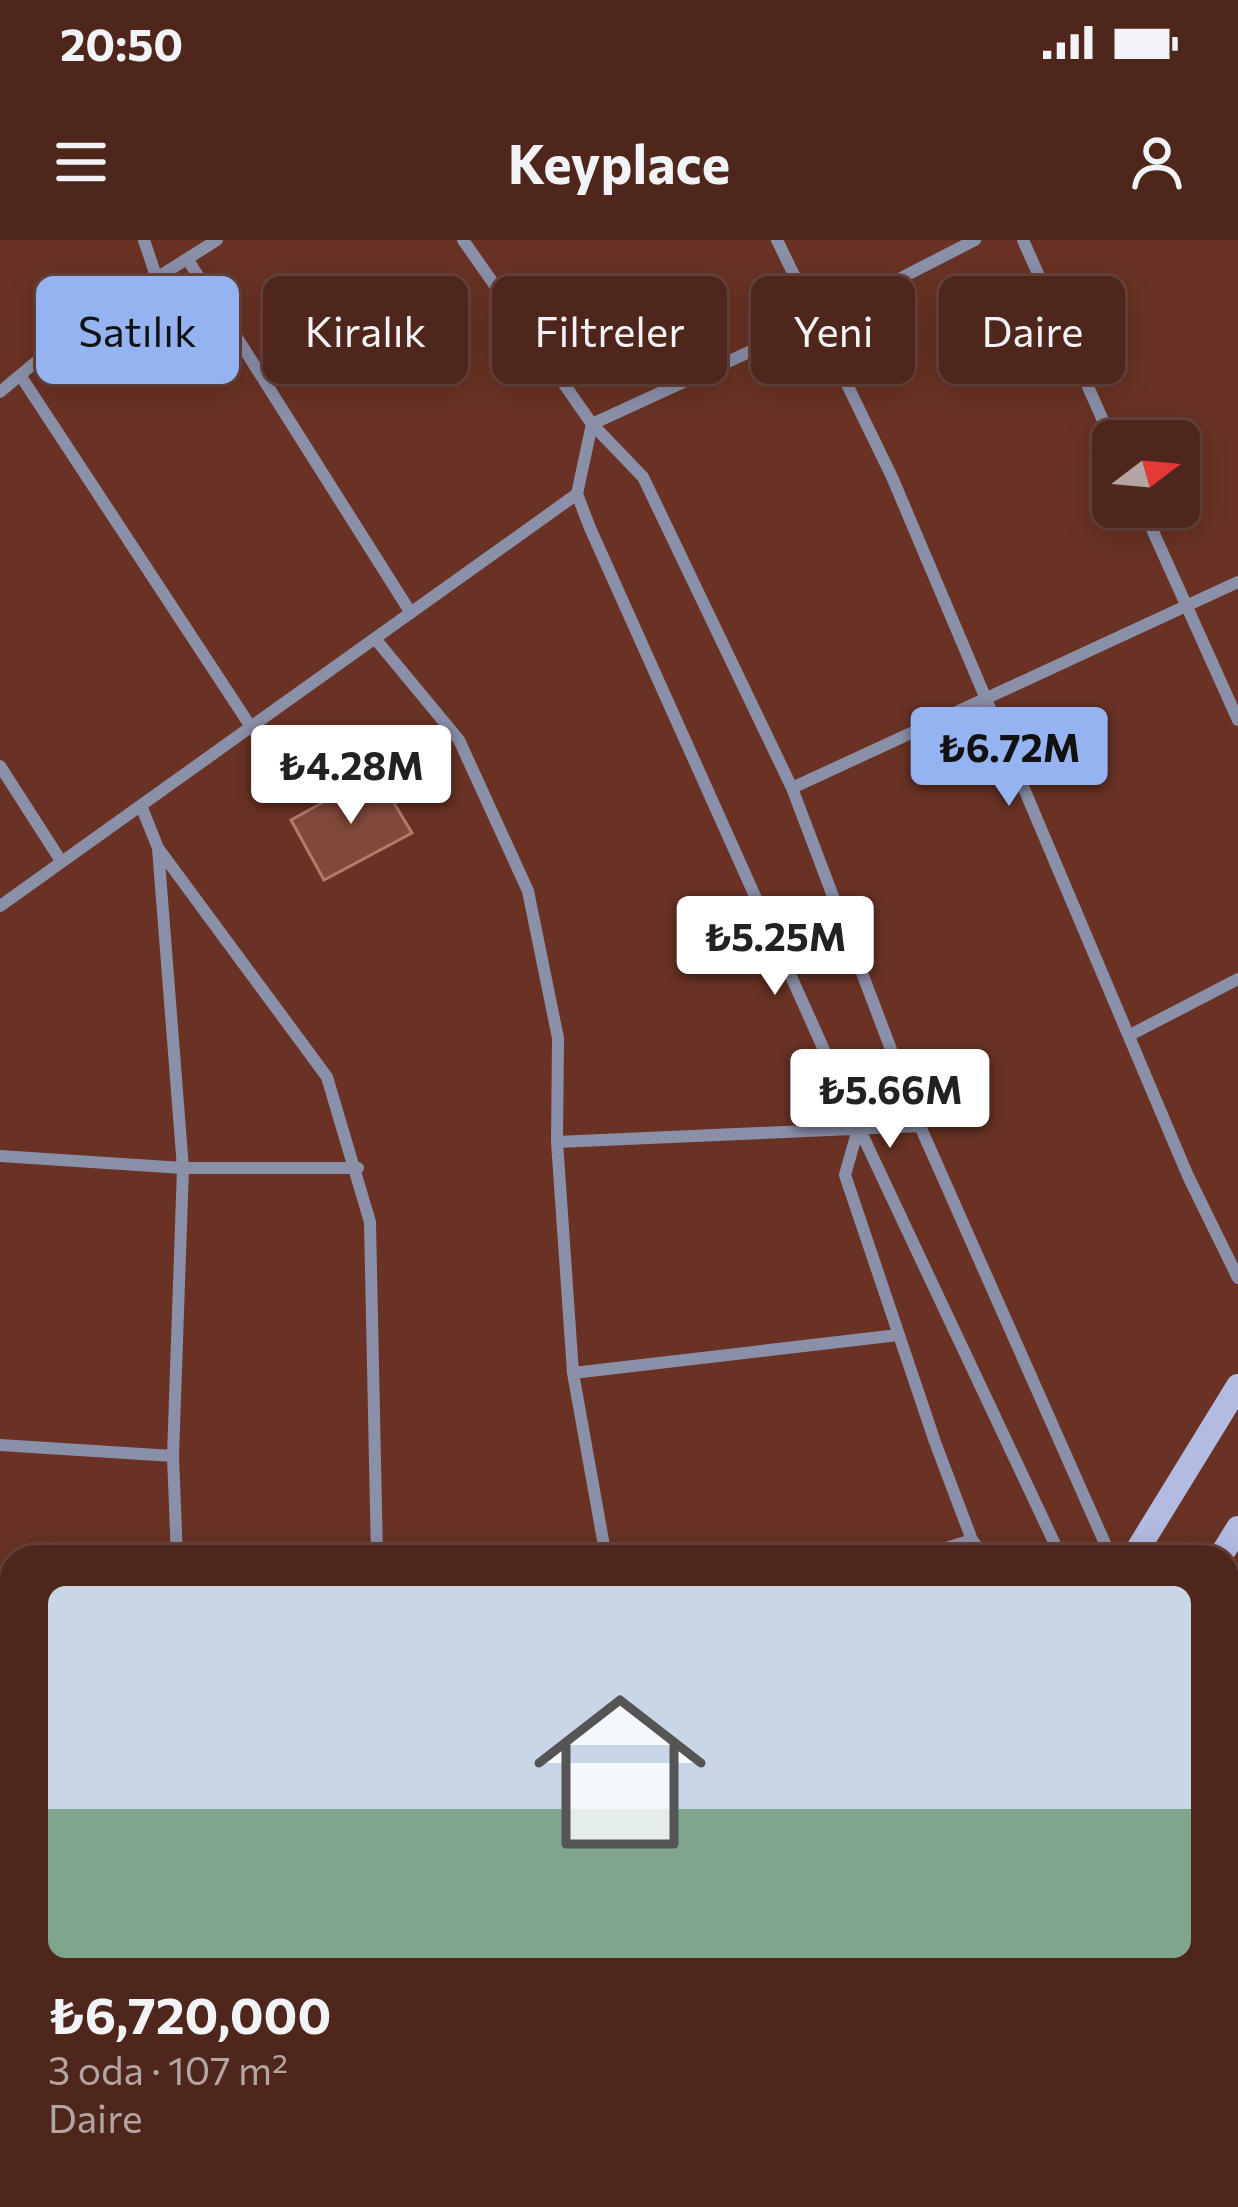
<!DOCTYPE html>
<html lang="tr">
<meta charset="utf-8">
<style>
:root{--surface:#4f261b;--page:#593228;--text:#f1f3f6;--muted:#b3a5a3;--line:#66433a;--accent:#95b2f1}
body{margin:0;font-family:Commissioner,sans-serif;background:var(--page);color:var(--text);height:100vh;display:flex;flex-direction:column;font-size:45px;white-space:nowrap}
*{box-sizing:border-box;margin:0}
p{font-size:39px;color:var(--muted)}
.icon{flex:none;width:66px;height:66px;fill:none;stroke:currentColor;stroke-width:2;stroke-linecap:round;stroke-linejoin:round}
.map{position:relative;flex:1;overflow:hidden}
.panel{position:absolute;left:0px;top:1305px;width:1239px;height:663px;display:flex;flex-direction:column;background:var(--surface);border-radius:36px 36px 0 0;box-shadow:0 6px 30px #0003,0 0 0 3px var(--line)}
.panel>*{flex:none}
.top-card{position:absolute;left:36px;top:36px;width:1167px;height:108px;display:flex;gap:24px}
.needle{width:78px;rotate:74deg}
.tools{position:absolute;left:1092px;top:180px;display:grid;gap:24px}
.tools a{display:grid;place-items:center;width:108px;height:108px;border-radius:18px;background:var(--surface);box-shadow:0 6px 30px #0003,0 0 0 3px var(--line);font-size:60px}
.price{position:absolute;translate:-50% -102px;padding:0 27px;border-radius:12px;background:#fff;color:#222;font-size:39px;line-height:78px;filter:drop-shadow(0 3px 6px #0008)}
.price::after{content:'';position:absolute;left:50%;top:72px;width:36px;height:27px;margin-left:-18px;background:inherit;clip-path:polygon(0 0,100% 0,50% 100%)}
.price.on{background:var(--accent);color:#111}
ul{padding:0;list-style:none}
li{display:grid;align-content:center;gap:24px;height:636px;padding:0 48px}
li span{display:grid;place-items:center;height:372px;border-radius:18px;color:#555}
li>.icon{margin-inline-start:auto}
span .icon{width:216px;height:216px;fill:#fffc;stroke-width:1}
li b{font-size:51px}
.pill{padding:0 42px;border-radius:18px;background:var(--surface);box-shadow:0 6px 30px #0003,0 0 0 3px var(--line);font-size:42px;line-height:108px}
.pill.on{background:var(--accent);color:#111}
.status{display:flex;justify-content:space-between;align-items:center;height:84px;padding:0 60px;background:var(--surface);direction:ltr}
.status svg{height:33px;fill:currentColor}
header{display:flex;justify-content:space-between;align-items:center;height:156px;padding:0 48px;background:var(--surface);font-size:54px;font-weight:700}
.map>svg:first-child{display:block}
</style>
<div class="status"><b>20:50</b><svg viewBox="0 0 49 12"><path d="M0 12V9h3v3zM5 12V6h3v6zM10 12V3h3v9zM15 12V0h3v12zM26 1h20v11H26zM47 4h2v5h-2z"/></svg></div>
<header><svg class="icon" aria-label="menu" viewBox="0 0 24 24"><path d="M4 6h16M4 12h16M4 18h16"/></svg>Keyplace<svg class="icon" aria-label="person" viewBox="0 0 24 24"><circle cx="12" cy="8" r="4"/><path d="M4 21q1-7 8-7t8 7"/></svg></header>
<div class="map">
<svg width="1238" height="1967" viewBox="0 0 1238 1967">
<rect width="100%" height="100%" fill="#693224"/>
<path fill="#82493a" stroke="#b77969" stroke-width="3" d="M 376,533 L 412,593 L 324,640 L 291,580 Z"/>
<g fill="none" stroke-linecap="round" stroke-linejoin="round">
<path stroke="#8b90a9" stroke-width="12" d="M 144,0 L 157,39
M 463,0 L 592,184 L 643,237 L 792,548 L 920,886 L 1111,1317
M 777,0 L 892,237 L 1188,936 L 1238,1038
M 1023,0 L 1113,203
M 188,20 L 409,370
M 22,138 L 253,490
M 0,152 L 74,90 L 217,0
M 592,184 L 577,254 L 590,288 L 859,888 L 1061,1317
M 592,184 L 819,80 L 975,0
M 1142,267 L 1238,480
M 377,401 L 459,500 L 528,651 L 558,798 L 557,902 L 573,1133 L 606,1317
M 0,526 L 61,621
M 792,548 L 1238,342
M 142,568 L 158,608
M 0,666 L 577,254
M 1130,795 L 1238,739
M 858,889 L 845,935 L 935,1202 L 972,1300 L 985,1317
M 557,902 L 920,886
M 0,916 L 183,928 L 358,928
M 573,1133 L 898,1095
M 0,1205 L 173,1216
M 177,1317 L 173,1216 L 183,928 L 158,608 L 327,837 L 370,982 L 377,1317
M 917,1317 L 972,1300
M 0,1440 L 12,1441
M 0,1539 L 12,1541
M 0,1668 L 12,1670
M 0,1876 L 12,1878
M 600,1956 L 631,1956"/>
<path stroke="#b2bbe2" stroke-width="24" d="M 1133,1317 L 1238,1146
M 1220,1317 L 1238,1288
M 678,1967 L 699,1956
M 815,1967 L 828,1956"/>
</g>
</svg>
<div class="tools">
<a><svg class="needle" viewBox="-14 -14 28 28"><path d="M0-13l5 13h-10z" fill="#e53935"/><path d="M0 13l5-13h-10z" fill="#b3a5a3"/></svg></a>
</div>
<b class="price on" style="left:1009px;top:569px">₺6.72M</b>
<b class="price" style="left:351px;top:587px">₺4.28M</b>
<b class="price" style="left:775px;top:758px">₺5.25M</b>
<b class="price" style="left:890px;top:911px">₺5.66M</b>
<div class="top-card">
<a class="pill on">Satılık</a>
<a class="pill">Kiralık</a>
<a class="pill">Filtreler</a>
<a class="pill">Yeni</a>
<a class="pill">Daire</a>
</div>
<section class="panel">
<ul>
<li><span style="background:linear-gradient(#c9d6e8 60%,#7fa58c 0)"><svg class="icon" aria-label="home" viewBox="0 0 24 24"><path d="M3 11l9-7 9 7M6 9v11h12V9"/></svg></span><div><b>₺6,720,000</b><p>3 oda · 107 m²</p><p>Daire</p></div></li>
</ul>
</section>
</div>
